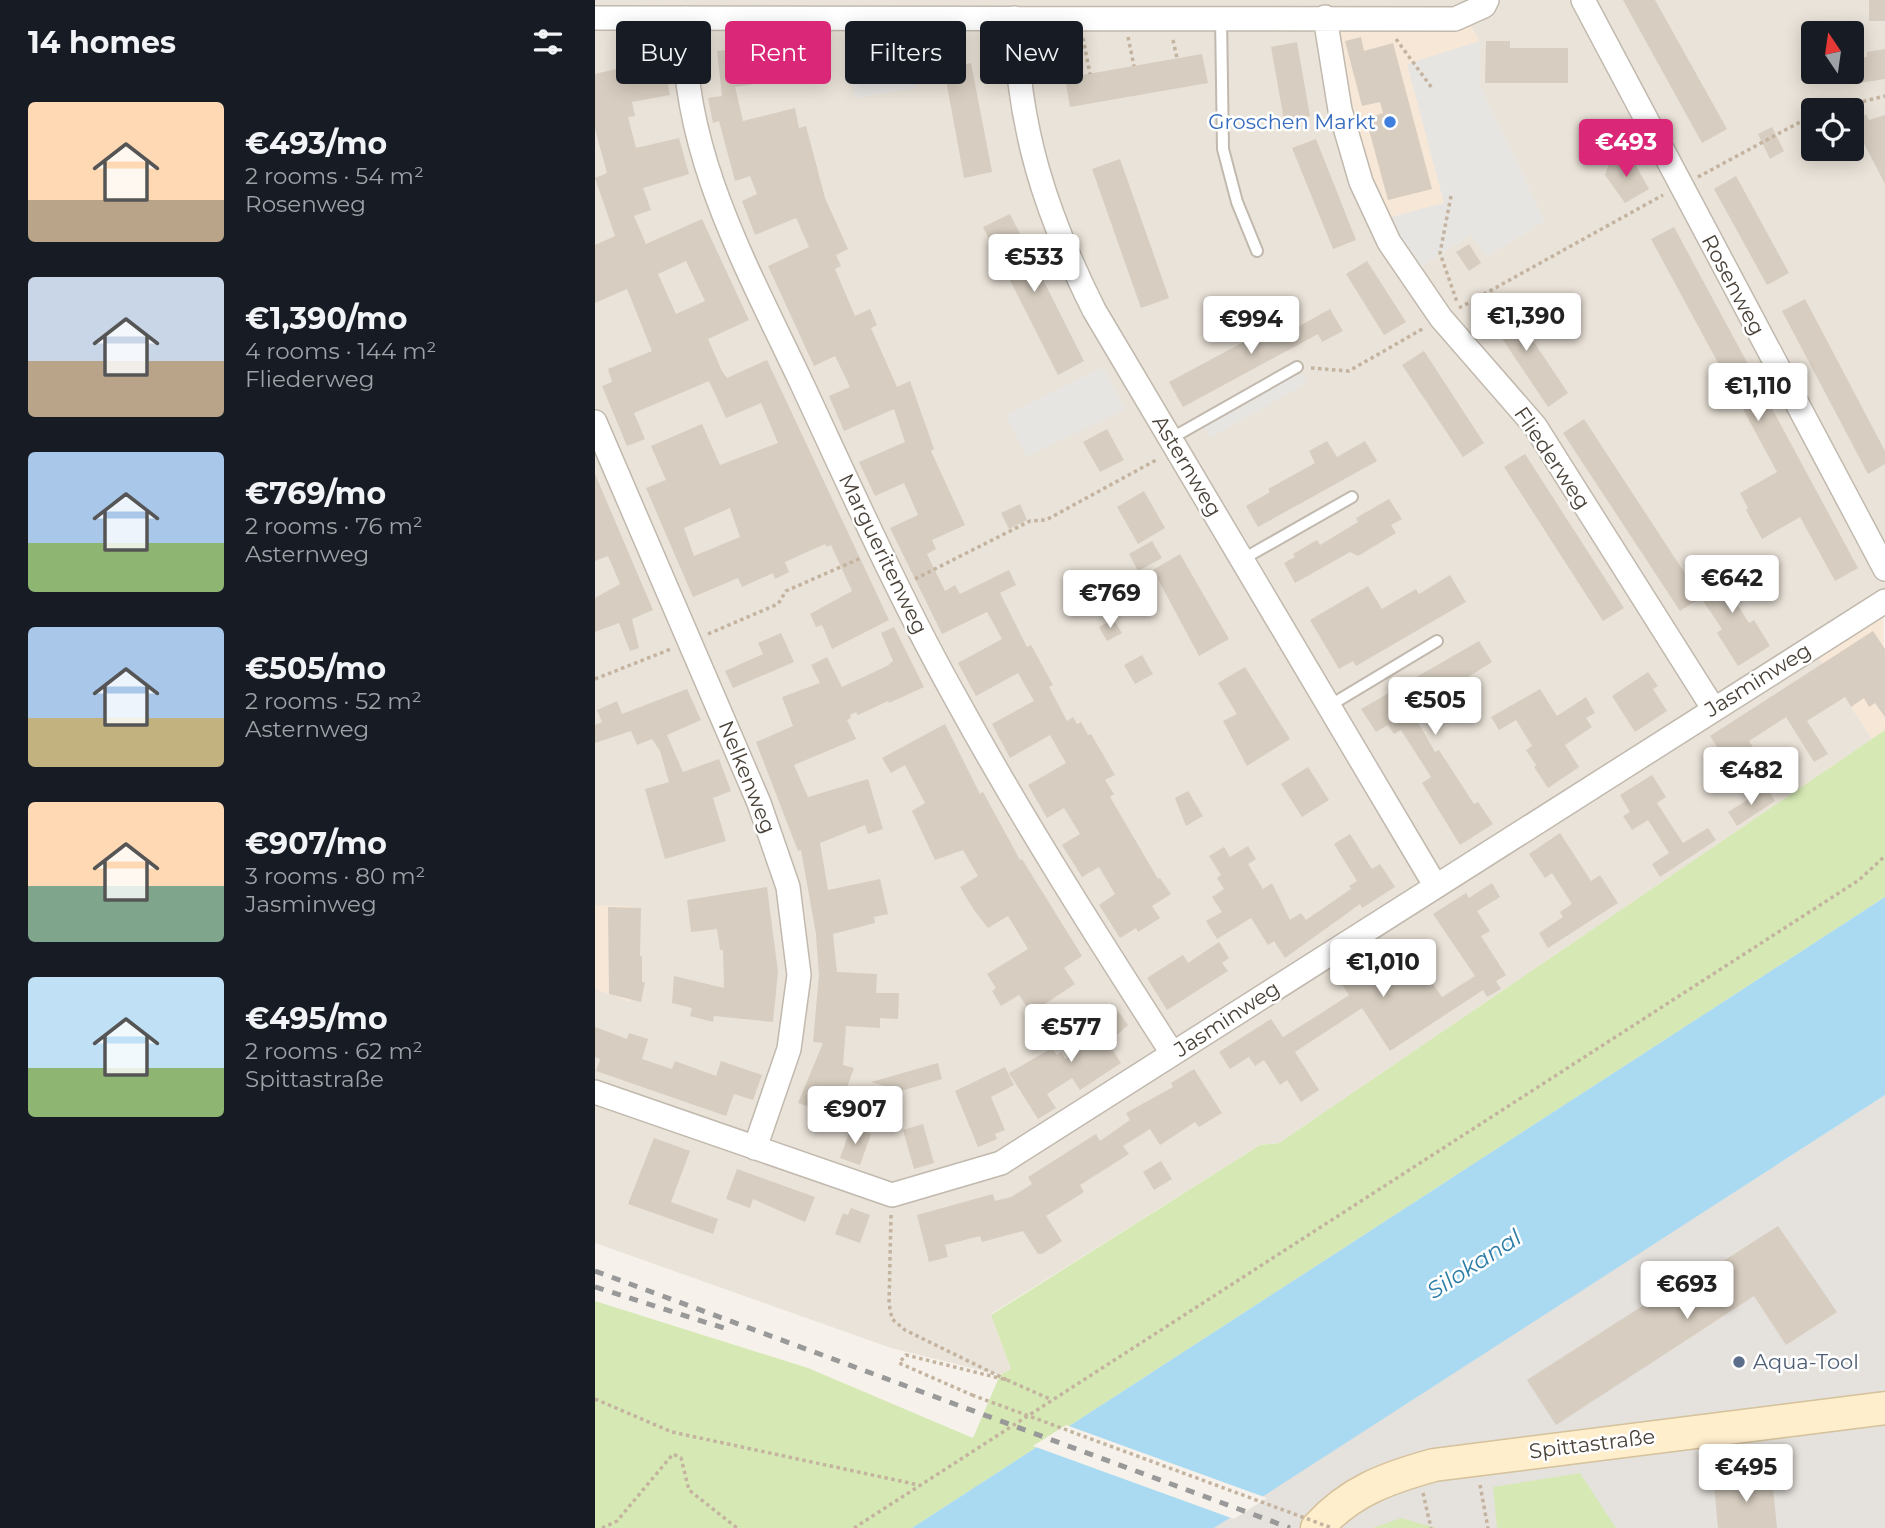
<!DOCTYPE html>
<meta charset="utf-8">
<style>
:root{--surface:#171b24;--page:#20242c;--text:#f1f3f6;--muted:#9ea1a6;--accent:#db2777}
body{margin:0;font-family:Montserrat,sans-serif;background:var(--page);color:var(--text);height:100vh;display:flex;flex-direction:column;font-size:26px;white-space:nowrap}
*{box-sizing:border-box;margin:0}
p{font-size:23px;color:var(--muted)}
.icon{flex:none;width:38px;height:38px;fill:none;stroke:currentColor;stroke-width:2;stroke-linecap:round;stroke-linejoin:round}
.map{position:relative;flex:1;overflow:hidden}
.side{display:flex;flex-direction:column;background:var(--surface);width:595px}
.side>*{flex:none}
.guide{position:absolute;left:21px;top:21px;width:665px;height:63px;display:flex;gap:14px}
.needle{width:46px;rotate:347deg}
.controls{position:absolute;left:1206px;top:21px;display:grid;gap:14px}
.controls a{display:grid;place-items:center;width:63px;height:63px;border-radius:7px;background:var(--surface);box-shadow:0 4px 18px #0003;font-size:35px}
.price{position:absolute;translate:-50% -60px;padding:0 16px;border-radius:7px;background:#fff;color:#222;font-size:23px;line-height:46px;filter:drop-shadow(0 2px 4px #0008)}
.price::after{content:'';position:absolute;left:50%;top:42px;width:21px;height:16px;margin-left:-10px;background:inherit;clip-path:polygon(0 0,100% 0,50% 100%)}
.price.current{background:var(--accent);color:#fff}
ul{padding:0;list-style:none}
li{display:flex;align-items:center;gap:21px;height:175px;padding:0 28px}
li span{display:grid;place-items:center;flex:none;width:196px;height:140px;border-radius:7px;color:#555}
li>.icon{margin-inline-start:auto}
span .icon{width:84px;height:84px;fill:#fffc;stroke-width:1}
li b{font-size:30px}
h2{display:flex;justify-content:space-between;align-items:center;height:84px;padding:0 28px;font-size:30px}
.pill{padding:0 24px;border-radius:7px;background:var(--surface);box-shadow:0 4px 18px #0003;font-size:24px;line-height:63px}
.pill.current{background:var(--accent);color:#fff}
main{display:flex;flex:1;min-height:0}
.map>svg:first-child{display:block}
</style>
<main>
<section class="side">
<h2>14 homes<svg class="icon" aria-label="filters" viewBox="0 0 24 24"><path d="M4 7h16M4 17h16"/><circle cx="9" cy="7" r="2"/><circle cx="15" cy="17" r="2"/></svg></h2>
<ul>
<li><span style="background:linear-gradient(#ffd9b3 70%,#b9a48a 0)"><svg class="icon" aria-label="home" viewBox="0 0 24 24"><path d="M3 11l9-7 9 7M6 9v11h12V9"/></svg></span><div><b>€493/mo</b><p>2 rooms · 54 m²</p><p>Rosenweg</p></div></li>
<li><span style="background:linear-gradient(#c9d6e8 60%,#b9a48a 0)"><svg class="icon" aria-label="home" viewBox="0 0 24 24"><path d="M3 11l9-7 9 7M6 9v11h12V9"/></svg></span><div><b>€1,390/mo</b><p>4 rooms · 144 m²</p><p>Fliederweg</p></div></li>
<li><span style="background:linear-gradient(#a9c7e8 65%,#8fb573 0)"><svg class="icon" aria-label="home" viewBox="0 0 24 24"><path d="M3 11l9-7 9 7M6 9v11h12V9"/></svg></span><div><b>€769/mo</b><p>2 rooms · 76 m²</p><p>Asternweg</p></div></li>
<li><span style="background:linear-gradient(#a9c7e8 65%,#c2b280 0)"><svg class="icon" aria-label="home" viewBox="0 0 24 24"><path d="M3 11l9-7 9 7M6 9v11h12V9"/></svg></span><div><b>€505/mo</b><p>2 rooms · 52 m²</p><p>Asternweg</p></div></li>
<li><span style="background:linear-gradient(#ffd9b3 60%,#7fa58c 0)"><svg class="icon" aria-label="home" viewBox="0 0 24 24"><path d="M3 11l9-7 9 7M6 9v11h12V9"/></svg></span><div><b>€907/mo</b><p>3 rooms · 80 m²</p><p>Jasminweg</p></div></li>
<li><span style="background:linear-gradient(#bfe0f5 65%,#8fb573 0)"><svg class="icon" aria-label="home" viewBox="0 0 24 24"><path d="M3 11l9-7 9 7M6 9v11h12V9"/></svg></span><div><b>€495/mo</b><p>2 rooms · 62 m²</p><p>Spittastraße</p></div></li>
</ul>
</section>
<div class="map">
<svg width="1290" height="1528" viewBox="0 0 1290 1528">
<rect width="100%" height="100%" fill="#f6f2eb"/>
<path fill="#eae3d9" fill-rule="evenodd" d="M 0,0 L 1290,0 L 1290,615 L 1287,614 L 1223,655 L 1277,739 L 684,1143 L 665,1145 L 396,1314 L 416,1369 L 405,1375 L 296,1348 L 0,1243 ZM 1218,33 L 1256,33 L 1256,72 L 1218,72 ZM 1218,110 L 1256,110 L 1256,149 L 1218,149 Z"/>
<path fill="#f7e7d7" d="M 730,17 L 860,19 L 877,28 L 885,41 L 885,85 L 950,221 L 892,257 L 876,235 L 824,268 L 794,242 Z
M 1288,613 L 1290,730 L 1277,739 L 1222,655 Z
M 0,905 L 35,906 L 35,1002 L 0,989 Z"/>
<path fill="#e5e1dc" d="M 1290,1095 L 1290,1528 L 619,1528 L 619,1527 Z"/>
<path fill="#d6e9b5" d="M 1290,730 L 1290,897 L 317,1528 L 0,1528 L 0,1301 L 213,1368 L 378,1438 L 405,1375 L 416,1369 L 396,1315 L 665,1145 L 684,1143 Z
M 985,1473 L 1021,1528 L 902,1528 L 898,1487 Z
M 806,1518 L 841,1528 L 778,1528 Z"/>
<path fill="#e7e5e2" d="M 314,41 L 321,88 L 260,98 L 252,51 Z
M 885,41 L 885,85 L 950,221 L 892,257 L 876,235 L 824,268 L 792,218 L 849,203 L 812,64 Z
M 509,367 L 530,409 L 432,457 L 411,415 Z
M 702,367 L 712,383 L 615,438 L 606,421 Z"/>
<path fill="#a9daf1" d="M 1290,897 L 1290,1095 L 619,1528 L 317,1528 Z"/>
<path fill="#f6f2eb" d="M 471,1425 L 672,1498 L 639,1519 L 438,1446 Z"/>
<path fill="#d7cdc0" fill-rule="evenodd" d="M 1028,0 L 1060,0 L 1132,129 L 1107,143 Z
M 1274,0 L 1290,0 L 1290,21 L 1274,21 Z
M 766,37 L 769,51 L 798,43 L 837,189 L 793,200 L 771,119 L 788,113 L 785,102 L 767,106 L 750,41 Z
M 891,41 L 915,41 L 915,48 L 973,48 L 973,83 L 890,83 Z
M 702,42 L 715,116 L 689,120 L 676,47 Z
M 164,46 L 164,50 L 176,49 L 178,64 L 167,65 L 168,74 L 158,75 L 159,84 L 140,87 L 148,121 L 200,108 L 204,128 L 211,126 L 230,198 L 253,249 L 241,255 L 246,266 L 240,269 L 260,316 L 275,309 L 282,325 L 276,328 L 302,387 L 315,381 L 339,449 L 336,451 L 370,525 L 337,540 L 341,549 L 332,554 L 350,591 L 360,585 L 365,594 L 414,570 L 421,585 L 405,593 L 432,647 L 436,645 L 458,685 L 454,687 L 472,721 L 478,717 L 482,724 L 486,722 L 493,735 L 496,734 L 520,775 L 510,780 L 519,794 L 515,797 L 563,879 L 565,878 L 576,894 L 557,906 L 565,918 L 543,932 L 541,928 L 525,938 L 504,905 L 520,894 L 504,867 L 487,877 L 467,845 L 485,834 L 469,808 L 452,818 L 433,785 L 471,763 L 455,735 L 415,758 L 397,724 L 439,701 L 423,673 L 381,696 L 363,663 L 407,639 L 392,612 L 347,634 L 295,528 L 323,515 L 309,483 L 280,496 L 264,462 L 310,442 L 299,409 L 249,431 L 234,396 L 255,387 L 240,356 L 219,366 L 173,266 L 214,247 L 201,218 L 160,235 L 147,201 L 162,194 L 155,176 L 140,181 L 124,121 L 118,123 L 113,98 L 127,96 L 122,51 Z
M 1290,49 L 1290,79 L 1258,84 L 1256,59 L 1272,57 L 1272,52 Z
M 607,54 L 613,83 L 475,107 L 470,78 Z
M 68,58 L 75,95 L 37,102 L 40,116 L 33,117 L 41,148 L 84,138 L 94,174 L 48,188 L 56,210 L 39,216 L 51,244 L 107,219 L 154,320 L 113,339 L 127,371 L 132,378 L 172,360 L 294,620 L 237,649 L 227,625 L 221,627 L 215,614 L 257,591 L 236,545 L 232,547 L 230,544 L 190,562 L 194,572 L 180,579 L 178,573 L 147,587 L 143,578 L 98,597 L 51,488 L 71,480 L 56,446 L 107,424 L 125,465 L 183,443 L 166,403 L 131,418 L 114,381 L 39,413 L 50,439 L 32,446 L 7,386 L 17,382 L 13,369 L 57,351 L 32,289 L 0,303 L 0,245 L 20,236 L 0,178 L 12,173 L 0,129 L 0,74 ZM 91,261 L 110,301 L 81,314 L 63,274 ZM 135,508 L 145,537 L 99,556 L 89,528 Z
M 376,63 L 397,172 L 369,178 L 349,69 Z
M 1271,114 L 1274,120 L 1290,115 L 1290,184 L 1266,138 L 1256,142 L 1256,121 Z
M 1177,127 L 1189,151 L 1175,159 L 1163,134 Z
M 721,139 L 761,240 L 738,249 L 697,148 Z
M 1036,157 L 1054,189 L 1030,203 L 1010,175 L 1015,160 L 1026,162 Z
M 525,159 L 574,298 L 546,308 L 497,169 Z
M 1141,176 L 1194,273 L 1172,285 L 1119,189 Z
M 415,214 L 489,361 L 463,375 L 388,227 Z
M 1079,227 L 1263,568 L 1240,581 L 1205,517 L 1167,539 L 1151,510 L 1153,508 L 1145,493 L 1182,472 L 1056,239 Z
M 874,244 L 886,263 L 874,271 L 861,252 Z
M 772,261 L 811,322 L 789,335 L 751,274 Z
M 910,299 L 973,393 L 953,407 L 890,313 Z
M 1210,299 L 1290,451 L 1290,464 L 1273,474 L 1187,311 Z
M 735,309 L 748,331 L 727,342 L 723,334 L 588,407 L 574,382 L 695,317 L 701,328 Z
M 829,351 L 889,443 L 868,457 L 807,365 Z
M 989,419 L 1106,598 L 1085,611 L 968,433 Z
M 512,429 L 529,460 L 505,472 L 488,442 Z
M 732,441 L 742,457 L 770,441 L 782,461 L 663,527 L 651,506 L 675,492 L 673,489 L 720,463 L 714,451 Z
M 930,454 L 1029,608 L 1008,621 L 909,467 Z
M 0,474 L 58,610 L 37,619 L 44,648 L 35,651 L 24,623 L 0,632 L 0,598 L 25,584 L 13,556 L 0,561 Z
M 549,491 L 570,528 L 543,544 L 522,507 Z
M 794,499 L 807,519 L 796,525 L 801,533 L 763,556 L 755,552 L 700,583 L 689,563 L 700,557 L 698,554 L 722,540 L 725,545 L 763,522 L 761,518 Z
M 425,504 L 432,520 L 414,529 L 406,513 Z
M 557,541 L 567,558 L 543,571 L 534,554 Z
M 585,554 L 634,639 L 604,656 L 558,570 Z
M 1144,561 L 1154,577 L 1133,590 L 1154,623 L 1159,620 L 1175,646 L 1143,666 L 1122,633 L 1127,629 L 1100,589 Z
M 855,575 L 871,602 L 761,666 L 758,661 L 744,669 L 715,620 L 773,586 L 787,609 L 821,589 L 824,594 Z
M 501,594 L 509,608 L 496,616 L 487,602 Z
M 518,619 L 527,633 L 512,641 L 504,627 Z
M 299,627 L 329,687 L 294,703 L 293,701 L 263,715 L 261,712 L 255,715 L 256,718 L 252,720 L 261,739 L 199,765 L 213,797 L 273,779 L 288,829 L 273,834 L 270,825 L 225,843 L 233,890 L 285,879 L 293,914 L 279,917 L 280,923 L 238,934 L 242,972 L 282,974 L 281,993 L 304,993 L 303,1019 L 285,1018 L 285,1028 L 251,1026 L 248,1065 L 259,1068 L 250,1093 L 242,1090 L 234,1114 L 203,1103 L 228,1043 L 218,1042 L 224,975 L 221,934 L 206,850 L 203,851 L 161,742 L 198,726 L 187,697 L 225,683 L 216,665 L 232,657 L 247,687 L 292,666 L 298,661 L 286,633 Z
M 1278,631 L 1290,649 L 1290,717 L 1280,703 L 1274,707 L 1269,698 L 1256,707 L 1250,697 L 1212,721 L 1233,754 L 1219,762 L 1191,717 L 1154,741 L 1164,756 L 1147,767 L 1144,763 L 1136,768 L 1115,736 Z
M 186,633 L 199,662 L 138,688 L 130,671 L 168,654 L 163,643 Z
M 884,641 L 897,662 L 817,712 L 840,752 L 844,750 L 879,804 L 883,802 L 898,824 L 865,845 L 827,783 L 836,777 L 806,730 L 799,734 L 793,725 L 781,732 L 766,709 Z
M 547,655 L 558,674 L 540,684 L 529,665 Z
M 650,667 L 695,739 L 652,766 L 628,721 L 642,714 L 623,683 Z
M 1053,672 L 1063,686 L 1058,689 L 1072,711 L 1040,732 L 1017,696 Z
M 92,689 L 106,720 L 72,735 L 88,772 L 124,759 L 136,791 L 118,798 L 131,841 L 70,859 L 50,789 L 74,782 L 65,751 L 57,739 L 42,745 L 36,731 L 0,743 L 0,725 L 7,722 L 2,710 L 22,701 L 27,714 Z
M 945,689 L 962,716 L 991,697 L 1000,713 L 991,718 L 997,727 L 970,745 L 984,767 L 953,788 L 939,767 L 941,765 L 931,750 L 937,746 L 921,720 L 904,730 L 896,717 Z
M 350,724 L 385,794 L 388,792 L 425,860 L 427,859 L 487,956 L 469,968 L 480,984 L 436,1013 L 424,995 L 406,1006 L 397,991 L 401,988 L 392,974 L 433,949 L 413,916 L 393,928 L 379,910 L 365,887 L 383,876 L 368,850 L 340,860 L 317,811 L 330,803 L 310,765 L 296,773 L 287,758 Z
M 713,767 L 734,800 L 707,817 L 686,784 Z
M 1057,775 L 1071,797 L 1062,803 L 1088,843 L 1113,828 L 1121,840 L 1065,877 L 1057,864 L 1074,853 L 1053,820 L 1037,830 L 1028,816 L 1035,812 L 1025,795 Z
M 1172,788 L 1180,801 L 1142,826 L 1133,812 Z
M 593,791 L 608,816 L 591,826 L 580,798 Z
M 965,833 L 996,881 L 1005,875 L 1023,903 L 953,948 L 944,933 L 968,917 L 965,912 L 977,904 L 957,873 L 950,878 L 934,854 Z
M 755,834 L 777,869 L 785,864 L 800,887 L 767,908 L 765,904 L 690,958 L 679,941 L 673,945 L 656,918 L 622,939 L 611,921 L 627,912 L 617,897 L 629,889 L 622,878 L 626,875 L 614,856 L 629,847 L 635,857 L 653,846 L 661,859 L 653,864 L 668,889 L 677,883 L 695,920 L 706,913 L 711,920 L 756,889 L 754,886 L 762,881 L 739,844 Z
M 897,883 L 905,897 L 882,911 L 895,931 L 886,936 L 911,975 L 901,981 L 906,989 L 892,997 L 888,990 L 795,1051 L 767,1008 L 700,1052 L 724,1090 L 706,1102 L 692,1080 L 685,1085 L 669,1060 L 660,1066 L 654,1057 L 635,1069 L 624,1052 L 676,1019 L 688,1037 L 725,1014 L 754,995 L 742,977 L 773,957 L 776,961 L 786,955 L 798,975 L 821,960 L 847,997 L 880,976 L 838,914 L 871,893 L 874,898 Z
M 172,887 L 183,972 L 178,1022 L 119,1016 L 118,1022 L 95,1016 L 97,1008 L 77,1003 L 79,976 L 129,988 L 128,950 L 125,950 L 122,929 L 96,932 L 92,900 Z
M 13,907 L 46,908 L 45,956 L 47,956 L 47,982 L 50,982 L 46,1002 L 14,994 Z
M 624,942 L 634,958 L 627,963 L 633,971 L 572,1010 L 552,978 L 588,955 L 593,963 Z
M 517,1003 L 533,1025 L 513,1043 L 526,1063 L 485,1090 L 477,1078 L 452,1094 L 461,1108 L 443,1119 L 414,1073 L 457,1048 L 462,1055 L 466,1052 L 470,1059 L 502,1039 L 490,1022 Z
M 0,1027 L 32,1039 L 34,1033 L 53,1039 L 47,1059 L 77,1069 L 80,1061 L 121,1076 L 126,1061 L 167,1075 L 158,1100 L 139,1094 L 131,1116 L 1,1071 L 5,1059 L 0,1057 Z
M 343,1063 L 347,1079 L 306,1091 L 276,1082 Z
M 410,1067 L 419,1085 L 396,1097 L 410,1130 L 400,1134 L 402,1139 L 383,1147 L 360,1091 Z
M 599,1069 L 627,1113 L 604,1127 L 600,1122 L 565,1145 L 555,1129 L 528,1146 L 534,1154 L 485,1185 L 489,1192 L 451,1216 L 467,1241 L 447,1254 L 443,1254 L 428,1231 L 387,1242 L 385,1236 L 350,1245 L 353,1257 L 334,1262 L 322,1215 L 398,1194 L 400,1201 L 416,1197 L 437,1184 L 433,1177 L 501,1134 L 505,1141 L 535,1120 L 531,1113 L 578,1087 L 576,1083 Z
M 328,1124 L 339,1163 L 319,1169 L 308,1130 Z
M 256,1127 L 276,1134 L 265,1165 L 245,1158 Z
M 59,1138 L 95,1151 L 76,1202 L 123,1219 L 118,1234 L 33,1204 Z
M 566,1161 L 577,1179 L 559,1190 L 548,1172 Z
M 142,1169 L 220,1197 L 210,1222 L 158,1199 L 155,1208 L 131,1199 Z
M 256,1208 L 275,1215 L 265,1243 L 240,1234 L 248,1213 L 253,1215 Z
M 1183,1226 L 1242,1312 L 1191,1345 L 1159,1296 L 961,1425 L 932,1380 L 1116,1262 L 1119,1267 Z
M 1177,1478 L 1182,1528 L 1123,1528 L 1119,1484 Z"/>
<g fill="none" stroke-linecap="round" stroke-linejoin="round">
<g stroke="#c1b9ae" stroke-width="14">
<path id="lane" d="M 626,17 L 628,149 L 642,202 L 662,251
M 575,439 L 702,367
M 648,559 L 757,497
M 734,706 L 842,641"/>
</g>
<g stroke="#c1b9ae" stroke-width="26">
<path id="street" d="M 988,0 L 1290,569
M 730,17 L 745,110 L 766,182 L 794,242 L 846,318 L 940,426 L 1118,708
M 0,18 L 860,19 L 889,6 L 892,0
M 90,18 C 84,149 153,269 207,384 C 257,491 305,599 363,702 C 429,822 503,938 577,1053
M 420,18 C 423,128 450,212 499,310 L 840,885
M 0,422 L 164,803 L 193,887 L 204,975 L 194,1049 L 160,1148
M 0,1092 L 297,1195 L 406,1163 L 1290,601"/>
</g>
<g stroke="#d5c19b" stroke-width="35">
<path id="secondary" d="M 722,1528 C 755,1491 792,1478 839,1465 L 1290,1408"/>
</g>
<path stroke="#c3b39f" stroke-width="3.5" stroke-dasharray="3.5 3.5" stroke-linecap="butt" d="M 533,37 L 539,66
M 488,38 L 495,74
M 801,39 L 837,88
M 578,40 L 582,58
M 1234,110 L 1290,96
M 1103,177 L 1218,115
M 856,196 L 845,253 L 862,302
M 864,308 L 1068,195
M 716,368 L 754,371 L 829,328
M 320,579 L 435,521 L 451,520 L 563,459
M 113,634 L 183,604 L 191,591 L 266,558
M 0,679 L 76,649
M 296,1215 L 294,1304 L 297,1319 L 310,1330 L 412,1380 L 311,1355 L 304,1363 L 377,1395
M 412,1380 L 455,1399
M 0,1399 L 77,1432 L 324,1485
M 885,1485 L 893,1528
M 828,1493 L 836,1528
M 7,1528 L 22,1521 L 78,1454 L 86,1458 L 94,1490 L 142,1528
M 259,1528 L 1264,880 L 1290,856"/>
<use href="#lane" stroke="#fff" stroke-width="10"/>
<use href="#street" stroke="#fff" stroke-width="23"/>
<use href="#secondary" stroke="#fec" stroke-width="32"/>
<path stroke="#999" stroke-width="5" stroke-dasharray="9 9" stroke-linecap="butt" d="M 0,1271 L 695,1528
M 0,1287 L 135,1330"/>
<path stroke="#c3b39f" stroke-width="3.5" stroke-dasharray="3.5 3.5" stroke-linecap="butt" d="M 377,1395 L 737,1528"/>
</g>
<circle fill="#3f7fe0" stroke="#fff" stroke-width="2.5" cx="795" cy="122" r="7"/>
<circle fill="#5c6f8a" stroke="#fff" stroke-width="2.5" cx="1144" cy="1362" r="7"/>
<g text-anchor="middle" stroke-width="5" stroke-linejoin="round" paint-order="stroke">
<g font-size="21" fill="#366cbe" stroke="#fff" text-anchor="end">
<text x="781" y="129">Groschen Markt</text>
</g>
<g font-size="21" fill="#4a4239" stroke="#fff">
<text transform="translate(1138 285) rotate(62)" y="7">Rosenweg</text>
<text transform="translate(957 458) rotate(56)" y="7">Fliederweg</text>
<text transform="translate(592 466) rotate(59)" y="7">Asternweg</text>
<text transform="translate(288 554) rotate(64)" y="7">Margueritenweg</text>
<text transform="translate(1163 680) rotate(-32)" y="7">Jasminweg</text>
<text transform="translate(152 777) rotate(68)" y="7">Nelkenweg</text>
<text transform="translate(632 1019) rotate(-33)" y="7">Jasminweg</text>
<text transform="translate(997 1444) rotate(-7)" y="7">Spittastraße</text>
</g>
<g font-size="21" fill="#4e5e75" stroke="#fff" text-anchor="start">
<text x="1158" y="1369">Aqua-Tool</text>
</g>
<g font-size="23" font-style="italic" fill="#2d7ea7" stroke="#fff">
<text transform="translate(879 1264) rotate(-33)" y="8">Silokanal</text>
</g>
</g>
</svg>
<div class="controls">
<a><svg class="needle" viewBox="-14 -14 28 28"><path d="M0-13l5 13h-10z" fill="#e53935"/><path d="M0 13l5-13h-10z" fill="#9ea1a6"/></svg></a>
<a><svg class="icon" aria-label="locate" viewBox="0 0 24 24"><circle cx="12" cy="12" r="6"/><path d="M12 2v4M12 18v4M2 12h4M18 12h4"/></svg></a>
</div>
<b class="price current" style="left:1031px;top:179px">€493</b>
<b class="price" style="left:439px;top:294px">€533</b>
<b class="price" style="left:931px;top:353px">€1,390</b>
<b class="price" style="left:656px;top:356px">€994</b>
<b class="price" style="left:1163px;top:423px">€1,110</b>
<b class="price" style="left:1137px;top:615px">€642</b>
<b class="price" style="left:515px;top:630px">€769</b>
<b class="price" style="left:840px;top:737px">€505</b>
<b class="price" style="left:1156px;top:807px">€482</b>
<b class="price" style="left:788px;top:999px">€1,010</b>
<b class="price" style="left:476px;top:1064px">€577</b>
<b class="price" style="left:260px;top:1146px">€907</b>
<b class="price" style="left:1092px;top:1321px">€693</b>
<b class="price" style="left:1151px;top:1504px">€495</b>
<div class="guide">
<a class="pill">Buy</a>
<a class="pill current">Rent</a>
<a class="pill">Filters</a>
<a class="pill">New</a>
</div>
</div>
</main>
